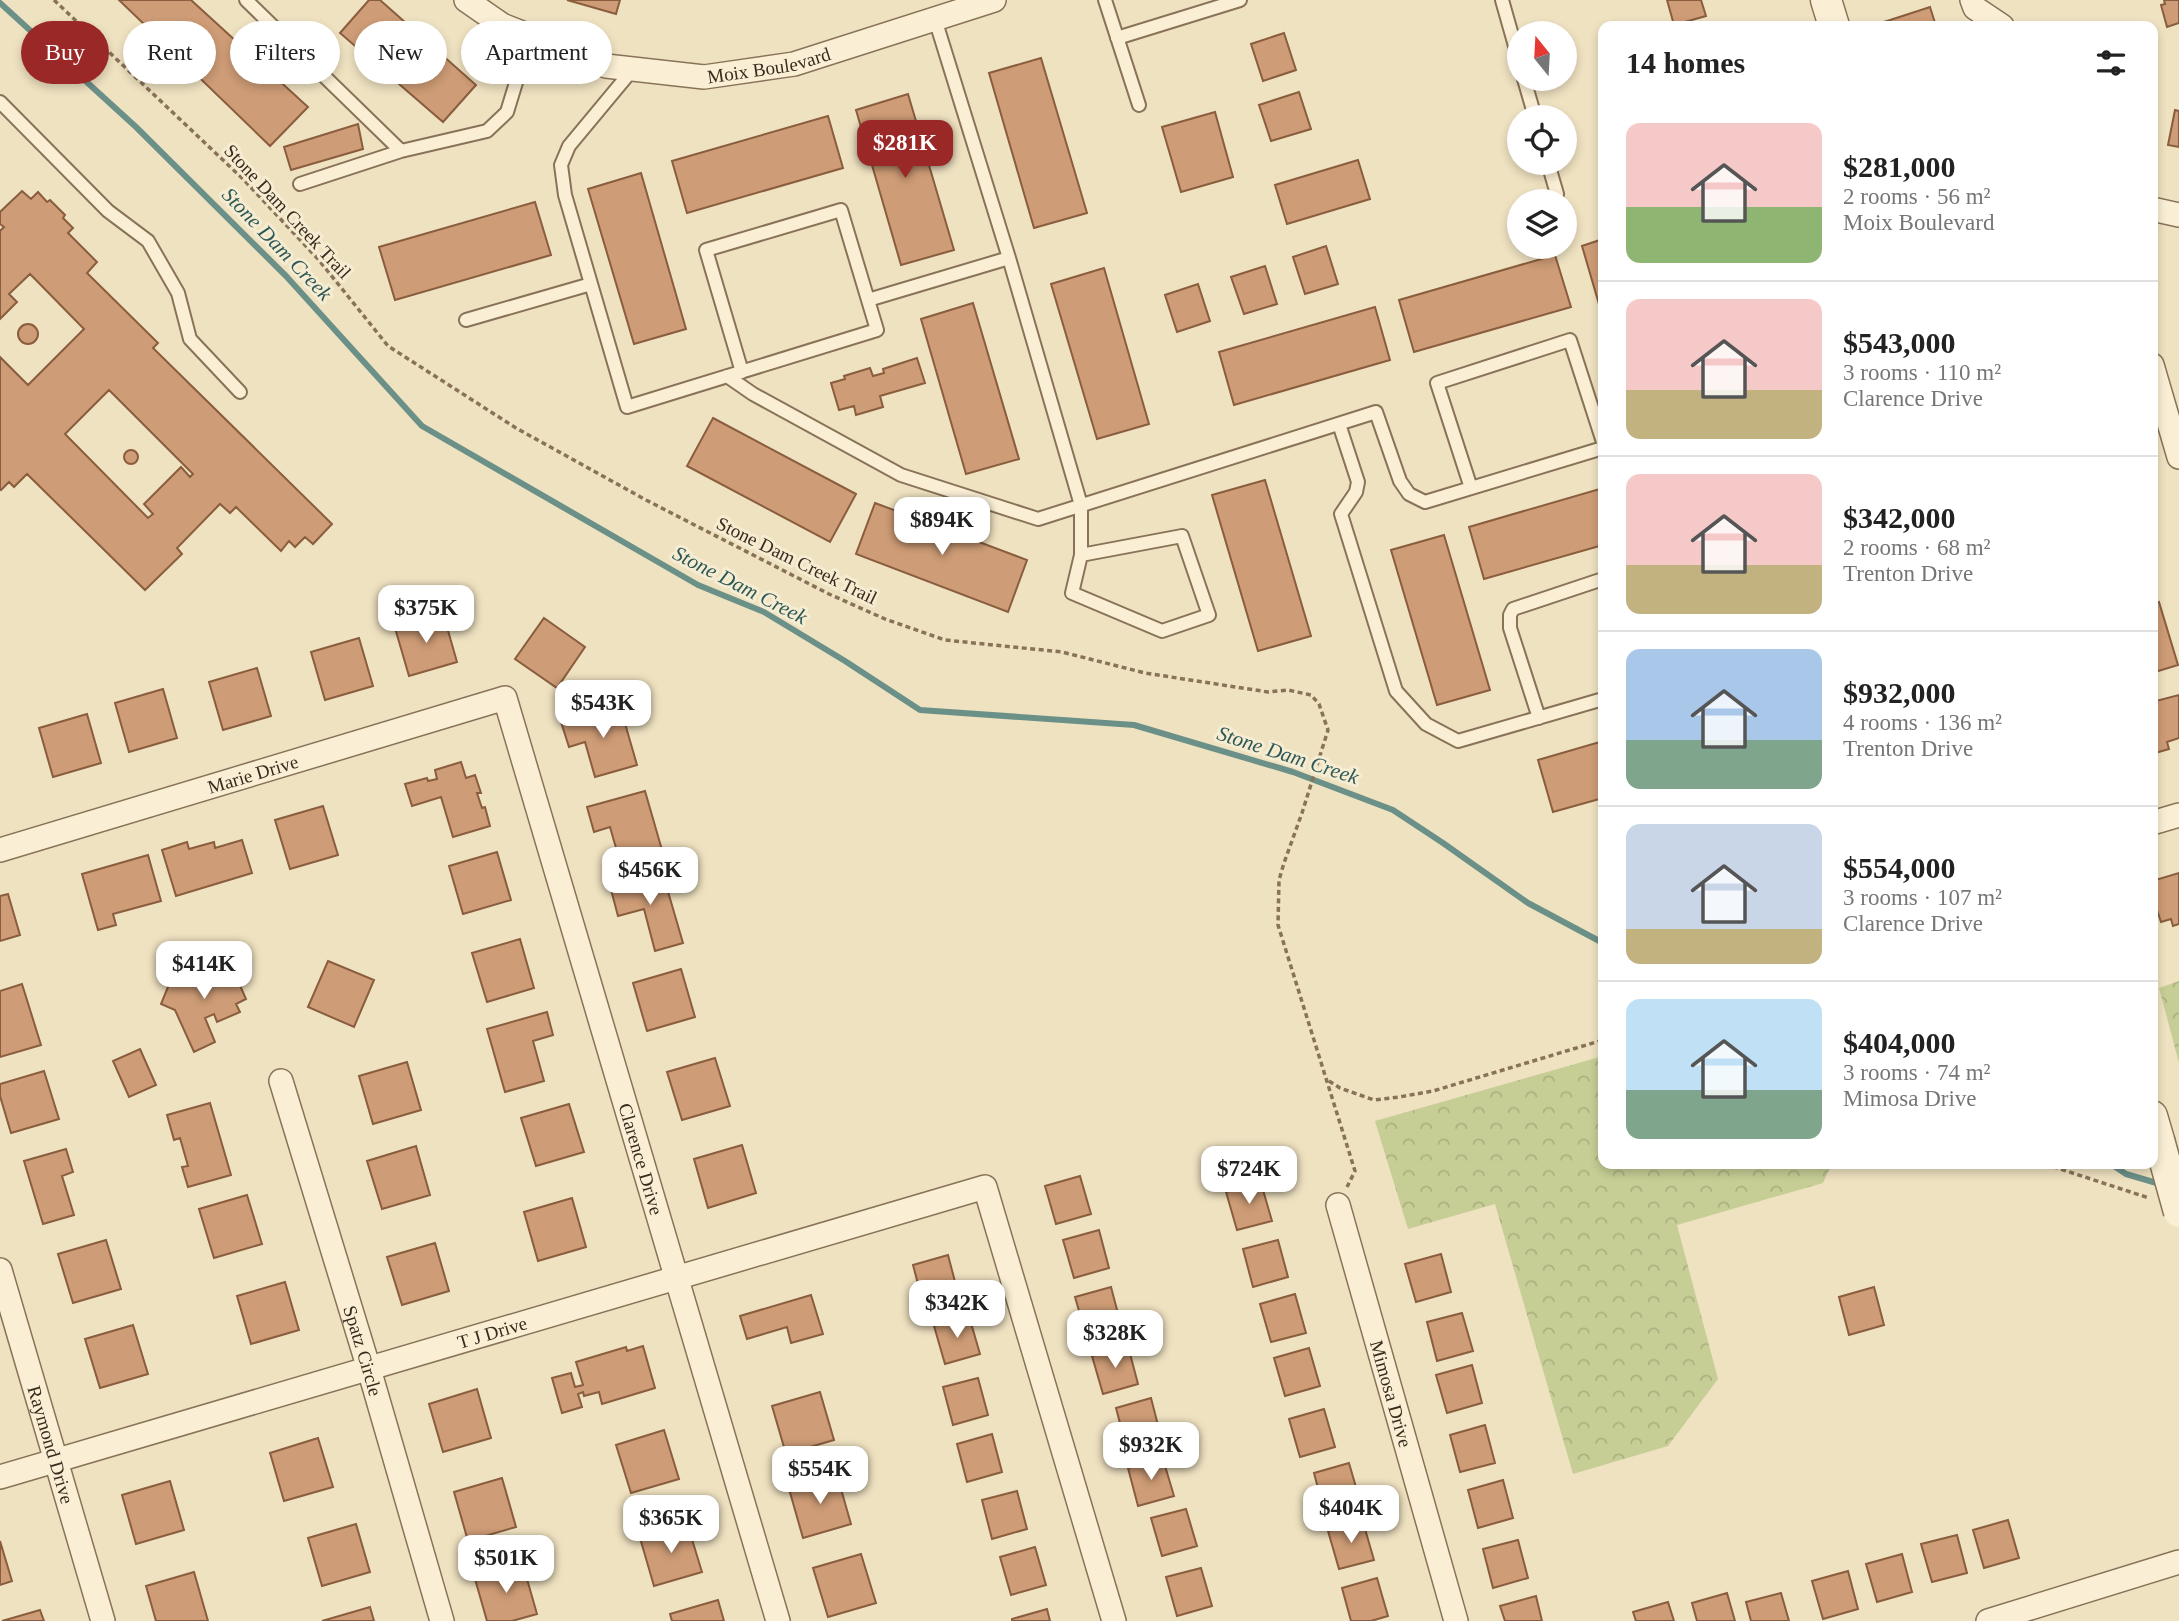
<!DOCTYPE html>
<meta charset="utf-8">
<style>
:root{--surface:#fff;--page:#f6f6f6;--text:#222;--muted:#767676;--line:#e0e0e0;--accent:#9a2827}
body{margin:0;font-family:Georgia,serif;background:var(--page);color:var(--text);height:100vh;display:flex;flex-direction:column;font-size:26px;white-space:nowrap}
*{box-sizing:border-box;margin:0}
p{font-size:23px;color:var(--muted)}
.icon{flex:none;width:38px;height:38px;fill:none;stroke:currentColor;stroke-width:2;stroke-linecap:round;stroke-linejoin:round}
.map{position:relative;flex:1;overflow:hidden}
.sheet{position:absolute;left:1598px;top:21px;width:560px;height:1148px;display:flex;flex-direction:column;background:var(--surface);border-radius:14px;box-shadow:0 4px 10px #0003}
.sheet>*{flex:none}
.guide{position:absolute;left:21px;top:21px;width:665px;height:63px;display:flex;gap:14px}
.needle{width:46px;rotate:342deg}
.buttons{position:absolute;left:1507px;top:21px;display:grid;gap:14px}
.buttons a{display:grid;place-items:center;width:70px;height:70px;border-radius:50%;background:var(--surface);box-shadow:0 4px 10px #0003;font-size:35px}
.price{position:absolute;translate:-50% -60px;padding:0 16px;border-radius:14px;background:#fff;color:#222;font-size:23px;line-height:46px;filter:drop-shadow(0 2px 4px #0008)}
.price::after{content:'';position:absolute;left:50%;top:42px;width:21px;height:16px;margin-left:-10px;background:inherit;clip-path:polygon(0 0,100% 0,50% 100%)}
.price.selected{background:var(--accent);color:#fff}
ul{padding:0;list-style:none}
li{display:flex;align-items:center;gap:21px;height:175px;padding:0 28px}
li+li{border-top:2px solid var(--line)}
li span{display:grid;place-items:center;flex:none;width:196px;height:140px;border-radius:14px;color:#555}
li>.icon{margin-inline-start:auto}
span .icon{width:84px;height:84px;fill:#fffc;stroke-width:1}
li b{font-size:30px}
h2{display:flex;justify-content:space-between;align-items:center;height:84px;padding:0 28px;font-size:30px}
.tag{padding:0 24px;border-radius:32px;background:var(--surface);box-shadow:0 4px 10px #0003;font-size:24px;line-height:63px}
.tag.selected{background:var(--accent);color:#fff}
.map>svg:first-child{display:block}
</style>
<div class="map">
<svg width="2179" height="1621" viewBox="0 0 2179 1621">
<defs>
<pattern id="forest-crowns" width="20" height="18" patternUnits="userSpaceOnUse" patternTransform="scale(1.75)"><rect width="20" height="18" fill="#c6ce95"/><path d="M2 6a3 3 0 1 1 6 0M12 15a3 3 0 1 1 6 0" fill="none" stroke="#abb180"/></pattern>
</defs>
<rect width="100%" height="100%" fill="#efe2c1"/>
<path fill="url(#forest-crowns)" d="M 2179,981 L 2179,1063 L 2159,988 Z
M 1603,1056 L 1603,1164 L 1832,1164 L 1823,1183 L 1677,1225 L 1718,1379 L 1668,1446 L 1573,1474 L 1495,1204 L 1408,1229 L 1375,1121 Z"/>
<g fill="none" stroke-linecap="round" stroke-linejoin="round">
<path stroke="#6b9087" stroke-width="6" d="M 0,3 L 136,127 L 286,276 L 422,426 L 698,585 L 764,612 L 845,661 L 920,710 L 1134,725 L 1293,772 L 1393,810 L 1443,843 L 1528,903 L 1603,943
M 2111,1164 L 2126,1174 L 2160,1184"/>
</g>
<path fill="#ce9c76" stroke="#895d3d" stroke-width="2" fill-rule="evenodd" d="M 119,0 L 191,0 L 308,107 L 270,146 Z
M 369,0 L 380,0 L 476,85 L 443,122 L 340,33 Z
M 567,0 L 620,0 L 616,14 Z
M 1667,0 L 1701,0 L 1706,16 L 1674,25 Z
M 2164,0 L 2179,0 L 2179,23 L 2167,27 L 2161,5 L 2165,4 Z
M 1930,7 L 1936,26 L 1882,26 L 1881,23 Z
M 1284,33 L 1296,70 L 1263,81 L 1251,44 Z
M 1041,58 L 1087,213 L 1034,228 L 989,73 Z
M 1299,92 L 1311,129 L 1271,141 L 1259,105 Z
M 908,94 L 954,250 L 901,265 L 856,110 Z
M 2175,110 L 2179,111 L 2179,147 L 2168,145 Z
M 1215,112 L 1233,177 L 1181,192 L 1162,127 Z
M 828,116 L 843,168 L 687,213 L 672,161 Z
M 358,124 L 363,149 L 291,170 L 284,147 Z
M 1358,160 L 1370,199 L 1287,224 L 1275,185 Z
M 641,173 L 686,329 L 634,344 L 588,189 Z
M 22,191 L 31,199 L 38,192 L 47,202 L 50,200 L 65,215 L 63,218 L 73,228 L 68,233 L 97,262 L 87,273 L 158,343 L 153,348 L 332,524 L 313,544 L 305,537 L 295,547 L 289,541 L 281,551 L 236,507 L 230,513 L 220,504 L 177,548 L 182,554 L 145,590 L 27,474 L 14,487 L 9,482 L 1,490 L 0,489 L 0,357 L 28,385 L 84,329 L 30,274 L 9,294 L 17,302 L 0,319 L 0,231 L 4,227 L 0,224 L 0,212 ZM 109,390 L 193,474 L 190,477 L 181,467 L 144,504 L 153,514 L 148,518 L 65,434 Z
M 535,202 L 551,255 L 395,300 L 379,247 Z
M 1603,239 L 1603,318 L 1582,246 Z
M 1326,246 L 1338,284 L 1305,294 L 1293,257 Z
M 1555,255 L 1571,307 L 1414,352 L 1399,300 Z
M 1265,266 L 1277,304 L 1244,314 L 1231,277 Z
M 1104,268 L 1149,424 L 1097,439 L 1051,284 Z
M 1198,284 L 1210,321 L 1177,332 L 1165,295 Z
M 973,303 L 1019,459 L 966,474 L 921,319 Z
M 1375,307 L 1390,360 L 1234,405 L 1219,352 Z
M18 334a10 10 0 1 1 20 0a10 10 0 1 1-20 0Z
M 917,358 L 925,383 L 880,396 L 883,407 L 856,415 L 854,406 L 839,410 L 831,383 L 845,379 L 844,376 L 870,368 L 873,376 L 884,373 L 883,369 Z
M 713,418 L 856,494 L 830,542 L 687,466 Z
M124 457a7 7 0 1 1 14 0a7 7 0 1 1-14 0Z
M 1265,480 L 1311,636 L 1258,651 L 1212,495 Z
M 1603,488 L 1603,545 L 1484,579 L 1469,527 Z
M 875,503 L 1027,560 L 1008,612 L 856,554 Z
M 1444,535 L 1490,690 L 1437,705 L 1391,550 Z
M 2159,602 L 2178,665 L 2152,673 L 2152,604 Z
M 443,613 L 457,662 L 409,676 L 395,628 Z
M 544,618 L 585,647 L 557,688 L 515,659 Z
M 359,638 L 373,686 L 325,700 L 311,652 Z
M 257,668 L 271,716 L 223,730 L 209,682 Z
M 163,689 L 177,738 L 129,752 L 115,703 Z
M 2179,695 L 2179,738 L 2167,742 L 2169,749 L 2152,754 L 2152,702 Z
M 620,706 L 637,765 L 595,777 L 585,742 L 569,747 L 561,722 Z
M 87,714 L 101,763 L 53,777 L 39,728 Z
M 1603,741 L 1603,798 L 1553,812 L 1538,760 Z
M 461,762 L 466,778 L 475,775 L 481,793 L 477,793 L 482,808 L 485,807 L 490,826 L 453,837 L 441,797 L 412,806 L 405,784 L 427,778 L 428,781 L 437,779 L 435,770 Z
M 645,791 L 662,850 L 620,862 L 610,827 L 594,832 L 587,807 Z
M 323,806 L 338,855 L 290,869 L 275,820 Z
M 242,840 L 252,873 L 176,896 L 162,850 L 187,842 L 189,849 L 214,842 L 215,848 Z
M 497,852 L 511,900 L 463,914 L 449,866 Z
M 148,855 L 161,901 L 113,914 L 116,925 L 98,930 L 82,874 Z
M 662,871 L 683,943 L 655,951 L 644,909 L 618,916 L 610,886 Z
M 2179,873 L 2179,924 L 2173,926 L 2171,919 L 2161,922 L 2152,895 L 2152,881 Z
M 8,894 L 20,935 L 0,941 L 0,896 Z
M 520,939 L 534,988 L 487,1002 L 472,953 Z
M 218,961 L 222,971 L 232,967 L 246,999 L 236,1004 L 240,1012 L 217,1022 L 214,1014 L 205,1018 L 215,1042 L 194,1052 L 175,1010 L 161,1004 L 170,982 Z
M 328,961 L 374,980 L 354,1027 L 308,1007 Z
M 681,969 L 695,1017 L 647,1031 L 633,983 Z
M 22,984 L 41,1045 L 0,1057 L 0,991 Z
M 547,1012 L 553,1035 L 533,1041 L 544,1081 L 505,1092 L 487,1029 Z
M 140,1049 L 156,1085 L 129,1097 L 113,1061 Z
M 715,1058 L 730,1106 L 682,1120 L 667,1072 Z
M 407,1062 L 421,1110 L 373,1124 L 359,1076 Z
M 44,1071 L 59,1119 L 11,1133 L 0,1096 L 0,1084 Z
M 210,1103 L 231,1175 L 188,1187 L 182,1167 L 188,1166 L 180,1138 L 174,1140 L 167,1115 Z
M 569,1104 L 584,1152 L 536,1166 L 521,1118 Z
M 742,1145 L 756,1193 L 708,1208 L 694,1159 Z
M 416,1146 L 430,1195 L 382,1209 L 367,1161 Z
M 66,1149 L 73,1172 L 62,1176 L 74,1215 L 43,1224 L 24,1161 Z
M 1080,1176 L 1091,1214 L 1056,1224 L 1045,1186 Z
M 1261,1183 L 1272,1221 L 1237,1230 L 1226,1192 Z
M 247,1195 L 262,1244 L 214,1258 L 199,1209 Z
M 572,1198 L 586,1247 L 538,1261 L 524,1212 Z
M 1099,1230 L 1109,1268 L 1074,1278 L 1063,1240 Z
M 106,1240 L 121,1289 L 73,1303 L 58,1254 Z
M 1278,1240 L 1288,1277 L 1253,1287 L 1243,1249 Z
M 435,1243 L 449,1291 L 402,1305 L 387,1257 Z
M 1441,1254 L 1451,1292 L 1416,1302 L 1405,1264 Z
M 948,1255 L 958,1293 L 923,1303 L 913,1265 Z
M 285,1282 L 299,1330 L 251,1344 L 237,1296 Z
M 1111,1287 L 1121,1325 L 1086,1335 L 1075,1297 Z
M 1874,1287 L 1884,1325 L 1849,1335 L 1839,1297 Z
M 1295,1294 L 1306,1333 L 1271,1342 L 1260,1304 Z
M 811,1295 L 823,1334 L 791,1343 L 787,1327 L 747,1339 L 740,1316 Z
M 1462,1313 L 1473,1351 L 1437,1361 L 1427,1322 Z
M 969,1316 L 980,1354 L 945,1364 L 934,1326 Z
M 133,1325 L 148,1374 L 100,1388 L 85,1339 Z
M 643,1346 L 655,1388 L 602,1404 L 599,1392 L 584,1396 L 583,1392 L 578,1394 L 582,1407 L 562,1413 L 552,1378 L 571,1373 L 575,1387 L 583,1385 L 576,1362 L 626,1347 L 627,1351 Z
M 1128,1346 L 1138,1384 L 1103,1394 L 1092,1356 Z
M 1309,1348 L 1320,1386 L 1285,1396 L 1274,1358 Z
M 1472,1365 L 1482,1403 L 1447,1413 L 1436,1375 Z
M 978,1378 L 988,1415 L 953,1425 L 943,1387 Z
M 477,1389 L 491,1438 L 443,1452 L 429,1404 Z
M 820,1392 L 834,1440 L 786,1454 L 772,1406 Z
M 1151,1398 L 1161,1437 L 1126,1446 L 1116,1408 Z
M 1324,1409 L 1335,1447 L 1300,1457 L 1289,1419 Z
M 1485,1425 L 1495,1463 L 1460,1472 L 1450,1435 Z
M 664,1430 L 679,1479 L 631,1493 L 616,1445 Z
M 992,1434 L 1002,1472 L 967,1482 L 957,1444 Z
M 318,1438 L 333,1487 L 284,1501 L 270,1453 Z
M 1163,1459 L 1174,1496 L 1138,1506 L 1128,1468 Z
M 1349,1463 L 1360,1501 L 1324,1511 L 1314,1473 Z
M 837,1475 L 851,1524 L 803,1538 L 789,1489 Z
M 502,1478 L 516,1527 L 468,1541 L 454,1492 Z
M 1503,1480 L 1513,1518 L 1478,1528 L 1468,1490 Z
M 170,1481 L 184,1530 L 136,1544 L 122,1495 Z
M 1017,1491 L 1027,1529 L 992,1539 L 982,1500 Z
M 1186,1509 L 1197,1546 L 1162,1556 L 1151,1518 Z
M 2008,1520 L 2019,1558 L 1984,1568 L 1973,1530 Z
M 1363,1522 L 1374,1560 L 1339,1569 L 1328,1531 Z
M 687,1523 L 702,1572 L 654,1586 L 640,1538 Z
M 356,1524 L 370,1572 L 322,1586 L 308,1538 Z
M 1957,1535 L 1967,1573 L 1932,1582 L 1921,1544 Z
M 1518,1540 L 1528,1578 L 1493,1588 L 1483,1549 Z
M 0,1541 L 12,1581 L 0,1585 Z
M 1035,1547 L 1046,1585 L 1011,1595 L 1000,1557 Z
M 861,1554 L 876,1603 L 828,1617 L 813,1568 Z
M 1902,1554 L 1912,1592 L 1877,1602 L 1866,1564 Z
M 523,1565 L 537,1614 L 512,1621 L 487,1621 L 475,1579 Z
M 1201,1568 L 1212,1606 L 1177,1616 L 1166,1577 Z
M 1848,1571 L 1858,1609 L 1823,1619 L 1812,1581 Z
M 194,1572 L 208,1621 L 156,1621 L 146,1586 Z
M 1377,1578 L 1388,1616 L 1371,1621 L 1351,1621 L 1342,1588 Z
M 1727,1593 L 1735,1621 L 1697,1621 L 1692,1603 Z
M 1781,1593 L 1789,1621 L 1751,1621 L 1746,1602 Z
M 1536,1596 L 1542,1621 L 1505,1621 L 1500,1606 Z
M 718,1600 L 724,1621 L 672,1621 L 670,1614 Z
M 1668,1602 L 1674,1621 L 1636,1621 L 1633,1612 Z
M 370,1607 L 374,1621 L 322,1621 Z
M 1047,1609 L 1050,1621 L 1012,1621 L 1012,1619 Z
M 40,1610 L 44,1621 L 2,1621 Z"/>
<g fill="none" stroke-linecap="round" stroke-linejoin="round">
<g stroke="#897358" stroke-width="16">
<path id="service" d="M 246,0 L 401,151 L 487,131 L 507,112 L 518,76 L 535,38
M 1105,0 L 1139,105
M 1502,0 L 1519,60
M 1117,38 L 1240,0
M 633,69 L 569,146 L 561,165 L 565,195 L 627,407 L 877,330 L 868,300 L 1009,258 L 935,19
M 1524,79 L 1535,117
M 0,102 L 108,211 L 148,241 L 178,293 L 190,339 L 240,392
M 1548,163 L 1557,194
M 300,184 L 401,151
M 1009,258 L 1081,505 L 1081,555 L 1072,593 L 1162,631 L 1209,615 L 1182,536 L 1081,555
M 466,320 L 591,284
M 742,372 L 706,250 L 841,210 L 868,300
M 727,376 L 753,394 L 901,475 L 1038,519 L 1376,412 L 1400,481 L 1409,494 L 1425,502 L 1603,448
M 1339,424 L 1358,482 L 1356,492 L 1341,514 L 1396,691 L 1426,724 L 1458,741 L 1603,699
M 1471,488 L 1437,383 L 1570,340 L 1603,442
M 1539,718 L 1510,628 L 1510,615 L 1513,609 L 1603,579"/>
</g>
<g stroke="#897358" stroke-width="26">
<g id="minor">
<path id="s1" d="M 466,0 L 502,25 L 606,66 L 704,77 L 794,64 L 994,0"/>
<path d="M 1972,0 L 1975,8 L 2002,26"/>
<path d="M 2152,209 L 2179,215"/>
<path d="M 2152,365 L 2179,457"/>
<path d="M 2152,823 L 2179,815"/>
<path id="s2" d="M 0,850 L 505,698 L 778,1621"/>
<path id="s3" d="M 281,1081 L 369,1369 L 442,1621"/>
<path id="s4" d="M 1338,1205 L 1456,1621"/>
<path id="s5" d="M 0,1270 L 103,1621"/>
<path id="s6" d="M 0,1477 L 985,1187 L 1114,1621"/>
<path d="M 1988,1621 L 2179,1562"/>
</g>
</g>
<g stroke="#897358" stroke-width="33">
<path id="tertiary" d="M 1826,0 L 1834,26
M 2152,1116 L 2159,1140"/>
</g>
<path stroke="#897358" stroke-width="3.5" stroke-dasharray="5 3.5" stroke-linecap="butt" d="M 54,0 L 243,179 L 318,259 L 388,346 L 516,428 L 646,500 L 829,594 L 885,619 L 945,640 L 1062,652 L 1145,673 L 1268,692 L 1288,690 L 1311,695 L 1319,704 L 1328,730 L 1302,813 L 1284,863 L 1279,880 L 1278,925 L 1355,1171 L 1347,1187
M 1329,1081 L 1340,1088 L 1374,1100 L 1399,1097 L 1433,1091 L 1603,1040
M 2045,1164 L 2149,1198"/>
<use href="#service" stroke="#faefd5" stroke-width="12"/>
<use href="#minor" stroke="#faefd5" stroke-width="23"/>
<use href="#tertiary" stroke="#faefd5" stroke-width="30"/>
<g stroke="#897358" stroke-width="33" stroke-linecap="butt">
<path id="tertiary-bridge" d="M 2159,1140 L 2179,1212"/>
</g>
<use href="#tertiary-bridge" stroke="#faefd5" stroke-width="30"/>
</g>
<g text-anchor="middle" stroke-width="6" stroke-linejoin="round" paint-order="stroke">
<g font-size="19" fill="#392b1d" stroke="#f6ecd1">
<text dy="7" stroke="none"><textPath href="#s1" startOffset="320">Moix Boulevard</textPath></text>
<text transform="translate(288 211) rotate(47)" y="7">Stone Dam Creek Trail</text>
<text transform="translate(797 560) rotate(26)" y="7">Stone Dam Creek Trail</text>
<text dy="7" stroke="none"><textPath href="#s2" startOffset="264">Marie Drive</textPath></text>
<text dy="7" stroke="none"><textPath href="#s2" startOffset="1008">Clarence Drive</textPath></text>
<text dy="7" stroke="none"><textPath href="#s6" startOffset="513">T J Drive</textPath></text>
<text dy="7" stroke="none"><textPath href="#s3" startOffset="282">Spatz Circle</textPath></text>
<text dy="7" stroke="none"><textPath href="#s4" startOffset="196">Mimosa Drive</textPath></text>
<text dy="7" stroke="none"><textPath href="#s5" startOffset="182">Raymond Drive</textPath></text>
</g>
<g font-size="21" font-style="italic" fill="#2c5957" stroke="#f6ecd1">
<text transform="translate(277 244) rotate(46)" y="7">Stone Dam Creek</text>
<text transform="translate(740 585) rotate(27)" y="7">Stone Dam Creek</text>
<text transform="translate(1288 755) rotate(18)" y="7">Stone Dam Creek</text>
</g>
</g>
</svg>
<div class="buttons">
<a><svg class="needle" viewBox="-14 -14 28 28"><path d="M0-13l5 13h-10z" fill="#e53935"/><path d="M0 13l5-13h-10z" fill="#767676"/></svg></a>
<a><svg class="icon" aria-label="locate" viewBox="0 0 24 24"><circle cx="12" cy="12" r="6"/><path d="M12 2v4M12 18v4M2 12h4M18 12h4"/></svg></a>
<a><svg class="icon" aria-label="layers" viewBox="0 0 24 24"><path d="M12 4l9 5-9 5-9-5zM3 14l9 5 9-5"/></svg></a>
</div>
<b class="price selected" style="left:905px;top:180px">$281K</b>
<b class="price" style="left:942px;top:557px">$894K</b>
<b class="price" style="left:426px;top:645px">$375K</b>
<b class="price" style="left:603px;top:740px">$543K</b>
<b class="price" style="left:650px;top:907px">$456K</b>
<b class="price" style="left:204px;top:1001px">$414K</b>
<b class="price" style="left:1249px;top:1206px">$724K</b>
<b class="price" style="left:957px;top:1340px">$342K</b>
<b class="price" style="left:1115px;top:1370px">$328K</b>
<b class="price" style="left:1151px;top:1482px">$932K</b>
<b class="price" style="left:820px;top:1506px">$554K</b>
<b class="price" style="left:1351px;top:1545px">$404K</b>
<b class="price" style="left:671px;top:1555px">$365K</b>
<b class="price" style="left:506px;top:1595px">$501K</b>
<div class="guide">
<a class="tag selected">Buy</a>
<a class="tag">Rent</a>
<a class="tag">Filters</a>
<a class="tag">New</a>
<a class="tag">Apartment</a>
</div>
<section class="sheet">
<h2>14 homes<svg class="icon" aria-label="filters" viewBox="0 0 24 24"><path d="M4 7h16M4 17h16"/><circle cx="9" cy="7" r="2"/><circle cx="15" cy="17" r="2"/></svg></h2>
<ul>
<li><span style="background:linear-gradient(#f6c9c9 60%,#8fb573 0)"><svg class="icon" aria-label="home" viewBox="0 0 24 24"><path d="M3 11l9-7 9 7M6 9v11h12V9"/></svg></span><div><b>$281,000</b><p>2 rooms · 56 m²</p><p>Moix Boulevard</p></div></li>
<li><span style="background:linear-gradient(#f6c9c9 65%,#c2b280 0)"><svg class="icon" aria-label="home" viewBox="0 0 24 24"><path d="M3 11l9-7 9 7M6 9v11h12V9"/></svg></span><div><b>$543,000</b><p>3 rooms · 110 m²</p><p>Clarence Drive</p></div></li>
<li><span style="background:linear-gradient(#f6c9c9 65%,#c2b280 0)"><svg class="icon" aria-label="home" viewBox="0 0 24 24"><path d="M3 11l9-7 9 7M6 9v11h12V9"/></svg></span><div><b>$342,000</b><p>2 rooms · 68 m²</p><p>Trenton Drive</p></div></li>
<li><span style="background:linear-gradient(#a9c7e8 65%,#7fa58c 0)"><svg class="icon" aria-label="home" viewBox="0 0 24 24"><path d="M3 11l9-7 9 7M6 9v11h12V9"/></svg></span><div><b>$932,000</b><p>4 rooms · 136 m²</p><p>Trenton Drive</p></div></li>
<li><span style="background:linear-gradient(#c9d6e8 75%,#c2b280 0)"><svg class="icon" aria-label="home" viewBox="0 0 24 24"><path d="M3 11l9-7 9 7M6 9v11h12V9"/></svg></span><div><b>$554,000</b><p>3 rooms · 107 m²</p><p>Clarence Drive</p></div></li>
<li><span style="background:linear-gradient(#bfe0f5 65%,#7fa58c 0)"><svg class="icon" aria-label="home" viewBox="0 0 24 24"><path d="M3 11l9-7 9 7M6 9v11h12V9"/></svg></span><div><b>$404,000</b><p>3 rooms · 74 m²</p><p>Mimosa Drive</p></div></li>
</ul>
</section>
</div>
